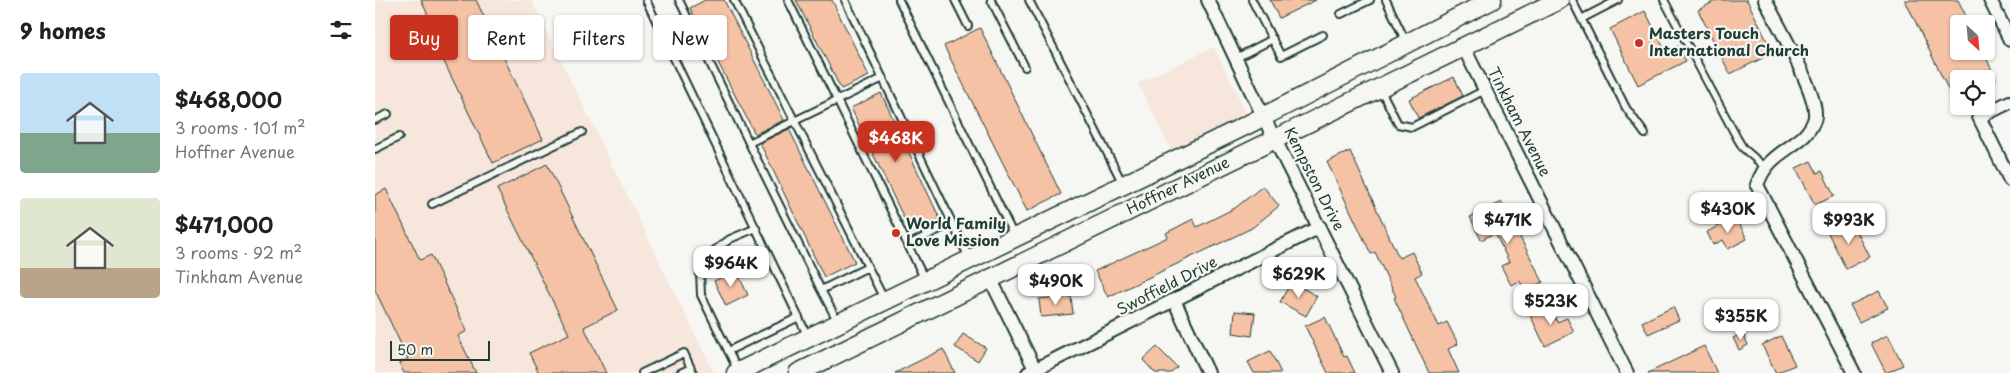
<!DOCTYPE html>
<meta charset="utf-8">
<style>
:root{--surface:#fff;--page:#f2f2f2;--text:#202124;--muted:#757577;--accent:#c8321e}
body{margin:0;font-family:"Playpen Sans",sans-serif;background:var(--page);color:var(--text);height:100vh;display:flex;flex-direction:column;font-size:19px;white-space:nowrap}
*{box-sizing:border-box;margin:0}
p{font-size:16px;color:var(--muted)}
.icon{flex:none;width:28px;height:28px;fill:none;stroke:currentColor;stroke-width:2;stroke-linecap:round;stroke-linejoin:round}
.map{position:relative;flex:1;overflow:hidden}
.details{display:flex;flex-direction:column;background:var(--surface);width:375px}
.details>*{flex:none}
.top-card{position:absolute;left:15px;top:15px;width:475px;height:45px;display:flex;gap:10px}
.needle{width:32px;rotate:154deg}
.buttons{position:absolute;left:1575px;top:15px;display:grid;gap:10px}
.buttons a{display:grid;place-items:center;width:45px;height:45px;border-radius:5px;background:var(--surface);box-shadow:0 1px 4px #0004;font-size:25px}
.scale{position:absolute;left:15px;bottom:12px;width:100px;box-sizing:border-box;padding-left:5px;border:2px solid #1f3d34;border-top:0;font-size:14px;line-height:18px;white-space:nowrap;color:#1f3d34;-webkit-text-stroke:4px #f6f6f2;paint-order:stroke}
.price{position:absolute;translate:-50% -42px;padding:0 11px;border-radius:10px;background:#fff;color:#222;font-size:16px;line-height:32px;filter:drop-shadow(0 1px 2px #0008)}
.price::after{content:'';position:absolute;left:50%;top:30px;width:15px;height:11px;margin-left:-8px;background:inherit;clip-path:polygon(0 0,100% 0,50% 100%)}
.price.active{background:var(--accent);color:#fff}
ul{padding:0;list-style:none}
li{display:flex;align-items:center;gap:15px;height:125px;padding:0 20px}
li span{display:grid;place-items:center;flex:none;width:140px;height:100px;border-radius:5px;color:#555}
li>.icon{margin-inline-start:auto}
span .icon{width:60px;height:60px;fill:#fffc;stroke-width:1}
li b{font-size:21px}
h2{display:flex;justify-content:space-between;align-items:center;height:60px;padding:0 20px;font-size:21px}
.pill{padding:0 18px;border-radius:5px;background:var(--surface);box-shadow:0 1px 4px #0004;font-size:18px;line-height:45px}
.pill.active{background:var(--accent);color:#fff}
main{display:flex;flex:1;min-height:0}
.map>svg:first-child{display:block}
</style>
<main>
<section class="details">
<h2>9 homes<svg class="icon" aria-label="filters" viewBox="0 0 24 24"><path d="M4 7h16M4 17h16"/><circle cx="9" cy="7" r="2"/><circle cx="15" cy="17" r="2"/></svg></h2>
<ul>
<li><span style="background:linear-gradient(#bfe0f5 60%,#7fa58c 0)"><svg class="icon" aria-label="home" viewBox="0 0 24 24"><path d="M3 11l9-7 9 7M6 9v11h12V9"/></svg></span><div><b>$468,000</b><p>3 rooms · 101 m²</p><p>Hoffner Avenue</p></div></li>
<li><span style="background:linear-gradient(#dfe7d0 70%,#b9a48a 0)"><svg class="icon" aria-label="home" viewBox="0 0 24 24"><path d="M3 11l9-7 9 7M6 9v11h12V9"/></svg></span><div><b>$471,000</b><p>3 rooms · 92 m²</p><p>Tinkham Avenue</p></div></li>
</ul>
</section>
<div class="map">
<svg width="1635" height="373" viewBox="0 0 1635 373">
<rect width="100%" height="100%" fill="#f6f6f2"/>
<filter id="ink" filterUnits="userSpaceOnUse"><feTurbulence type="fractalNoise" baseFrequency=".02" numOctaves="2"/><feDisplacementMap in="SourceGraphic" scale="10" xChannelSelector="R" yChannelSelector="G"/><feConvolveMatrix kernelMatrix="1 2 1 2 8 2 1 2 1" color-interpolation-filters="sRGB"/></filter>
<g filter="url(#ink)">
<path fill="#f6e6db" d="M 0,0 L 156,0 L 339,373 L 0,373 Z
M 839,47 L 873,116 L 798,154 L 763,83 Z"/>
<path fill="#f5c2a5" stroke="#1f3d34" d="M 46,0 L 101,0 L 168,139 L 118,163 L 61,45 L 66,43 Z
M 330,0 L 349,0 L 409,120 L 380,134 L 315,8 Z
M 421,0 L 457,0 L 494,76 L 466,89 Z
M 895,0 L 941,0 L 904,18 Z
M 1342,0 L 1372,0 L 1398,53 L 1355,74 L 1323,10 Z
M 1530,0 L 1583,0 L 1595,24 L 1584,24 L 1584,51 L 1608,51 L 1621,79 L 1584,79 L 1584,112 Z
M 1270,11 L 1291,52 L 1303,46 L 1311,61 L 1263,85 L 1235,29 Z
M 605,28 L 686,194 L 652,211 L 569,46 Z
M 1079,77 L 1088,96 L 1043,118 L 1034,99 Z
M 506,93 L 565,219 L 536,233 L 476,108 Z
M 414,129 L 480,262 L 449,277 L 385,143 Z
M 975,151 L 1024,258 L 1037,252 L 1047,273 L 1040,277 L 1064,326 L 1072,322 L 1083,344 L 1073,349 L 1084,373 L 1054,373 L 1019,298 L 1021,297 L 1000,252 L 996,254 L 952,162 Z
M 1436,161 L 1442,173 L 1447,171 L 1459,196 L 1440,205 L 1421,168 Z
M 172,164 L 243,310 L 209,327 L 231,373 L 164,373 L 154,353 L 194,334 L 122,189 Z
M 888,186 L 904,206 L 877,228 L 733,297 L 720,271 L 793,237 L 791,233 L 818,219 L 822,227 L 860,208 Z
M 11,189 L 45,260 L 56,255 L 92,331 L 83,336 L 101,373 L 29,373 L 24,363 L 33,359 L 0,290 L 0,195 Z
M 1127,202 L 1168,282 L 1149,291 L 1145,281 L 1136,285 L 1126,266 L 1134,262 L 1120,233 L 1106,240 L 1095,217 Z
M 1361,217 L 1372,239 L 1353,249 L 1348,240 L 1338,245 L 1332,232 Z
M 1477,222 L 1495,257 L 1471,269 L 1453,233 Z
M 361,270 L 373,295 L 351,306 L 339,281 Z
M 916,282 L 942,296 L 931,316 L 905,302 Z
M 1504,291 L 1513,308 L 1484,322 L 1475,305 Z
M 696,296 L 698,314 L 666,317 L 664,299 Z
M 1174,305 L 1182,322 L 1192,318 L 1199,332 L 1170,346 L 1155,315 Z
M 1298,307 L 1304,320 L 1273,334 L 1267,322 Z
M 860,311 L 880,313 L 877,336 L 858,333 Z
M 950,317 L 969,357 L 972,356 L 980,373 L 953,373 L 930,326 Z
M 1368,333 L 1373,345 L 1364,350 L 1358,338 Z
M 588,334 L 611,348 L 603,361 L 580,347 Z
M 1513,335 L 1528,365 L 1511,373 L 1496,343 Z
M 1406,336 L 1420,365 L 1401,373 L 1387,345 Z
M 1329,346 L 1342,373 L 1273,373 Z
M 782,347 L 802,367 L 795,373 L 780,373 L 768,360 Z
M 568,349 L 580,373 L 520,373 Z
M 895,351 L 906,373 L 879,373 L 873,362 Z"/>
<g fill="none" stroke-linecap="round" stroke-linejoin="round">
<g stroke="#1f3d34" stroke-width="10">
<path id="service" d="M 271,0 L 433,337
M 304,0 L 446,290 L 493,267
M 359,0 L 510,301
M 413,0 L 550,280
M 470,0 L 594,258
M 524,0 L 639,236
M 580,0 L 593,26
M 616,0 L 650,67
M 654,0 L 748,184
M 877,0 L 906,56 L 948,35
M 1011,0 L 1031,42
M 1197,0 L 1251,108 L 1270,134
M 1289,0 L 1311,42
M 966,14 L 995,0
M 1208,18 L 1243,0
M 1313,46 L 1362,138 L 1368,148 L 1391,168
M 861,58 L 898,39
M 1005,88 L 1023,124 L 1037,127 L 1110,90
M 0,120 L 13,114
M 374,143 L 508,78
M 0,149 L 24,137
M 57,204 L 207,132
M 533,245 L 577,223
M 446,290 L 463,322
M 353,351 L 424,317
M 363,371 L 326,295 L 325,272 L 332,256 L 355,239 L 381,228
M 267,373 L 309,353 L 318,373
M 305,373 L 316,368"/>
</g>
<g stroke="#1f3d34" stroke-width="16">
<path id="minor" d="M 833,0 L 888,116 L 1017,373
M 1390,0 C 1403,25 1442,92 1440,116 C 1440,122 1433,132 1429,136 C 1408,154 1392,157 1382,185 L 1479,373
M 1615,0 L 1635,40
M 1088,46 L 1252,373
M 1635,102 L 1604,117 L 1635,180
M 615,278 L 662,373
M 799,300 L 833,373
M 653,373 L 945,227"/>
</g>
<g stroke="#1f3d34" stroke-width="21">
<path id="secondary" d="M 361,373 L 872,125 L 1117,0
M 423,373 L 1184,0"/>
</g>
<use href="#service" stroke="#f6f6f2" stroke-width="6"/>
<use href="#minor" stroke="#f6f6f2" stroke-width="12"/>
<use href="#secondary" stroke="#f6f6f2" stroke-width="18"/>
</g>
</g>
<g fill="#c8321e" stroke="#f6f6f2" stroke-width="2">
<circle cx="1264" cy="43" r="5"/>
<circle cx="521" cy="233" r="5"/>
</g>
<g text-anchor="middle" stroke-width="4.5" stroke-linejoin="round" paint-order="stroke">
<g font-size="15" font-weight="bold" fill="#1f3d34" stroke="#f6f6f2" text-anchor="start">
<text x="1274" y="39">Masters Touch<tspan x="1274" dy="17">International Church</tspan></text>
<text x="531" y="229">World Family<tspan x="531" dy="17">Love Mission</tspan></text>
</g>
<g font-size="15" fill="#1f3d34" stroke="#f6f6f2">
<text transform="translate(1144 122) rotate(63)" y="5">Tinkham Avenue</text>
<text transform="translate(939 179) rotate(63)" y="5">Kempston Drive</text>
<text transform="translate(803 186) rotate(-26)" y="5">Hoffner Avenue</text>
<text transform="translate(792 286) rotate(-27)" y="5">Swoffield Drive</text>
</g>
</g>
</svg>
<div class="buttons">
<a><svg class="needle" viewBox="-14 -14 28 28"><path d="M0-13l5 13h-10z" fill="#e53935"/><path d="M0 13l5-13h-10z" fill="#757577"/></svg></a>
<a><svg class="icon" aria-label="locate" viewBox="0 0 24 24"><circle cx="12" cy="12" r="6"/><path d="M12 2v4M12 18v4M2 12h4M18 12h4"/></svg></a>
</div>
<div class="scale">50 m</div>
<b class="price active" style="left:521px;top:163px">$468K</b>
<b class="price" style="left:1353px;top:234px">$430K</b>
<b class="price" style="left:1133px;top:245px">$471K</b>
<b class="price" style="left:1474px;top:245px">$993K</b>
<b class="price" style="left:356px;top:288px">$964K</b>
<b class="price" style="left:924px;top:299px">$629K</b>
<b class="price" style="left:681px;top:306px">$490K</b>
<b class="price" style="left:1176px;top:326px">$523K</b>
<b class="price" style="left:1366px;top:341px">$355K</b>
<div class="top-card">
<a class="pill active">Buy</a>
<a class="pill">Rent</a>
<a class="pill">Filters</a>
<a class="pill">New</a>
</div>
</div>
</main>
